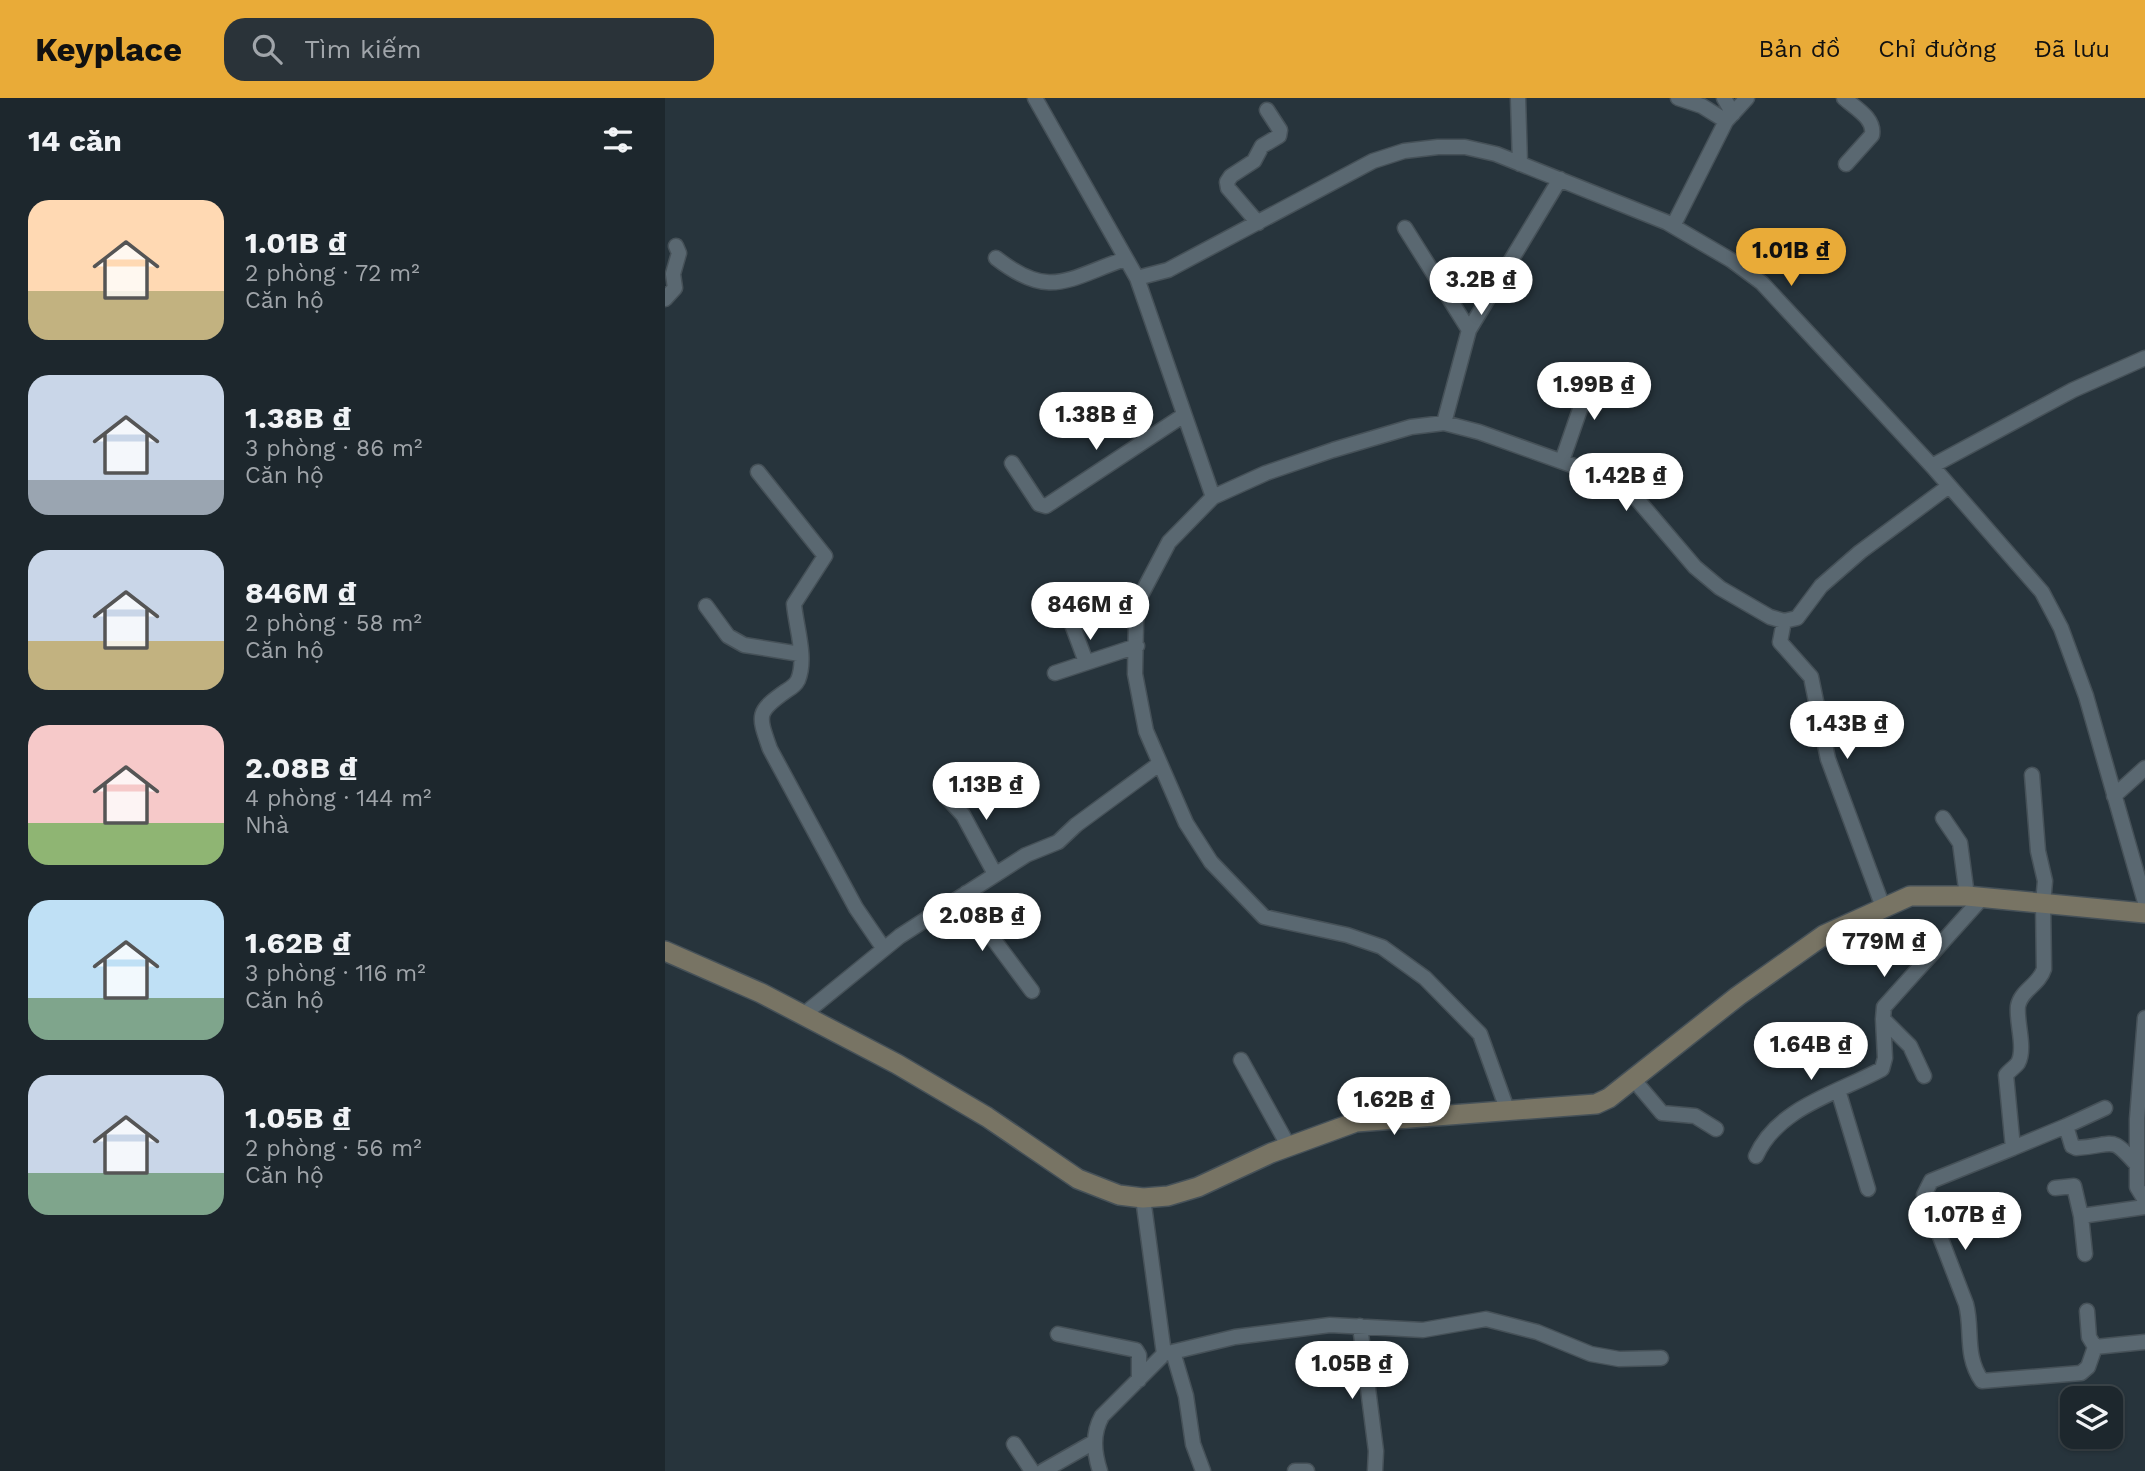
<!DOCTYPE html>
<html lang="vi">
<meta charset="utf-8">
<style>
:root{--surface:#1d272d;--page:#2a3339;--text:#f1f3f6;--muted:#a0a5aa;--line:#3b4449;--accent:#e9ab38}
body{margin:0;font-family:"Work Sans",sans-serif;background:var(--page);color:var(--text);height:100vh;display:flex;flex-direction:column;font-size:26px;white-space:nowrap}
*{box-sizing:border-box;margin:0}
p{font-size:23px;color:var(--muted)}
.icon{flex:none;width:38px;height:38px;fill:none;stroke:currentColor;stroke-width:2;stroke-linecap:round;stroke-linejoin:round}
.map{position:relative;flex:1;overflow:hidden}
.details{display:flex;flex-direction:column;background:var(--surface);width:665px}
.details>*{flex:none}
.buttons{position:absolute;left:1395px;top:1288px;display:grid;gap:14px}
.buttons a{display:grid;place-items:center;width:63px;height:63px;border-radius:14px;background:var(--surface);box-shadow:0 2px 5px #0004,0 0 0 2px var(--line);font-size:35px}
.price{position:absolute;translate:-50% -60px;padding:0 16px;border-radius:24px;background:#fff;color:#222;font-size:23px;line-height:46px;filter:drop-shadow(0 2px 4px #0008)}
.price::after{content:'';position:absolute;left:50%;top:42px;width:21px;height:16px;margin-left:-10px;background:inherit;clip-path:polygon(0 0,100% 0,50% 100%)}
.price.active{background:var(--accent);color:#111}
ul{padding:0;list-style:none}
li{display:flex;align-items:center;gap:21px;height:175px;padding:0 28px}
li span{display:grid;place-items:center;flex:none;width:196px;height:140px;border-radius:21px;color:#555}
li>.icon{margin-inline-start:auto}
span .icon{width:84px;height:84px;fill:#fffc;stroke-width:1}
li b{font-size:30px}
h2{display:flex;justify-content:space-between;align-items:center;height:84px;padding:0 28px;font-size:30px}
header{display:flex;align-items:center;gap:42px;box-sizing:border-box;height:98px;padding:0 35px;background:var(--accent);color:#111}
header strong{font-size:33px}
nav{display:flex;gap:38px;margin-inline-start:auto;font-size:24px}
.search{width:490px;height:63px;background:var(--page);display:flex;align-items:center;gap:18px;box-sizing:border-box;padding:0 24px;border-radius:21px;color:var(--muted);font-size:26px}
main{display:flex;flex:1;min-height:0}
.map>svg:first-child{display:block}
</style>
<header>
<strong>Keyplace</strong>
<div class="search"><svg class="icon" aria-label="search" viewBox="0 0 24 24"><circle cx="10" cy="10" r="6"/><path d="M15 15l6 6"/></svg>Tìm kiếm</div>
<nav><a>Bản đồ</a><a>Chỉ đường</a><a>Đã lưu</a></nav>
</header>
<main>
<section class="details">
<h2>14 căn<svg class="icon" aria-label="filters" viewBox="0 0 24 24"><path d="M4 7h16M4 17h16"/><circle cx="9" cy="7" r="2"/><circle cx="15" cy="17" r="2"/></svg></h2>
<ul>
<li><span style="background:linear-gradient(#ffd9b3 65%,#c2b280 0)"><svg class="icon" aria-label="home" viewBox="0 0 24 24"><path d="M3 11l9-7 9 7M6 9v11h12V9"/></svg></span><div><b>1.01B ₫</b><p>2 phòng · 72 m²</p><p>Căn hộ</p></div></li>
<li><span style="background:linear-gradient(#c9d6e8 75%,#9aa5b1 0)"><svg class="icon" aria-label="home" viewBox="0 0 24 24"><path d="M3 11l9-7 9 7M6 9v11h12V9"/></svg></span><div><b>1.38B ₫</b><p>3 phòng · 86 m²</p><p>Căn hộ</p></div></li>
<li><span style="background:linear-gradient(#c9d6e8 65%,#c2b280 0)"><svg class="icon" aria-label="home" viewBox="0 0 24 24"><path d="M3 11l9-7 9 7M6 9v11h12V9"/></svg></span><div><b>846M ₫</b><p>2 phòng · 58 m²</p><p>Căn hộ</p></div></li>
<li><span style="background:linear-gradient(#f6c9c9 70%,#8fb573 0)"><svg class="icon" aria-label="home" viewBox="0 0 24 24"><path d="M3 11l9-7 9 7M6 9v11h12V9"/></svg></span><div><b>2.08B ₫</b><p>4 phòng · 144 m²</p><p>Nhà</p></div></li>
<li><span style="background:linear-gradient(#bfe0f5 70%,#7fa58c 0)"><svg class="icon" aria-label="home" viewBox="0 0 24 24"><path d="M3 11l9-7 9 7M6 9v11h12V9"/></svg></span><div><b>1.62B ₫</b><p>3 phòng · 116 m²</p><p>Căn hộ</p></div></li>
<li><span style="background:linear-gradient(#c9d6e8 70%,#7fa58c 0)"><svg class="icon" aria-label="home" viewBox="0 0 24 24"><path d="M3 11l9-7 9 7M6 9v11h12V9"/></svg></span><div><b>1.05B ₫</b><p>2 phòng · 56 m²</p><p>Căn hộ</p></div></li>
</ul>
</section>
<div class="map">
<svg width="1480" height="1373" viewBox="0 0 1480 1373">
<rect width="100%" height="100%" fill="#27343c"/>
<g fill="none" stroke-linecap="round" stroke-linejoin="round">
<g stroke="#465158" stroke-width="17">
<path id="street" d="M 370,0 L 472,180 L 548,399 L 504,444 L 474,501 L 471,524 L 470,576 L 481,633 L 521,725 L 546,764 L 599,819 L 682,837 L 717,849 L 760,880 L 815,936 L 842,1011
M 853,0 L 855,66
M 1013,0 L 1037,8 L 1061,23
M 1059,0 L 1068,16
M 1179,0 C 1190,10 1210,20 1207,37 L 1181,66
M 593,125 L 563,90 L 562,84 L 566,78 L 589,63 L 597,48 L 614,38 L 615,32 L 602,12
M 1008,128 L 1061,23 L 1082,0
M 740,130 L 804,232 L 779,325
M 331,160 C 385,202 402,181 460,161
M 472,180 L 503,172 L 708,63 L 739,53 L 773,49 L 800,49 L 831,56 L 1001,124 L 1066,162 L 1097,185 L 1267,368 L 1377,494 L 1396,530 L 1421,598 L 1480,804
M 0,201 L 10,190 L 8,176 L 14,155 L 11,148
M 804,232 L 895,81
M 897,363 L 928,274
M 347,365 L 374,406 L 381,408 L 519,317
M 1267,368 L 1408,292 L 1480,260
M 93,374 L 160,458 L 129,506 C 131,529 142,560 133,582 C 130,588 126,590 121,593 C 91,614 93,617 105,651 L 191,810 L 219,851
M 548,399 L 601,375 L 668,352 L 746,329 L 779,325 L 814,334 L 951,383 L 972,401 L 1030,469 L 1055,490 L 1105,519 L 1119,523 L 1132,520 L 1156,488 L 1195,454 L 1284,388
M 41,508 L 63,538 L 79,547 L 135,556
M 405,521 L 421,564
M 1119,523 L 1115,544 L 1146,579 L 1163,661 L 1218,809
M 390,575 L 472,548
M 1367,677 L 1373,753 L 1380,783 L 1378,805 L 1379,871 C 1374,887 1356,892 1353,908 C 1351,924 1361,950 1353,965 C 1350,969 1344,973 1341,977 L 1348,1050 L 1266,1083 L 1259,1097 L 1301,1206 C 1308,1232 1299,1257 1317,1283 L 1416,1275 L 1423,1269 L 1430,1249 L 1480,1244
M 279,696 L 298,717 L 330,776
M 1449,698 L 1480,670
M 1278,720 L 1295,745 L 1302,798
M 301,795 L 329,842 L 367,893
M 138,917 L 235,838 L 361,757 L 393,744 L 411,727 L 494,666
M 1480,920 L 1472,1021 L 1472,1089 L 1480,1102
M 576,962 L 624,1049
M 1259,978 L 1245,948 L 1218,921 L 1219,909 L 1317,800
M 969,982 L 997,1015 L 1030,1018 L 1051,1031
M 1173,992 L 1203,1091
M 1440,1010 L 1401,1028 L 1407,1048 L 1411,1050 C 1450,1048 1444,1035 1472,1067
M 1348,1050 L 1401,1028
M 1091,1058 C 1113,1009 1173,995 1217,971 L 1220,960 L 1218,921
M 1390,1090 L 1409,1088 L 1416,1118
M 1420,1156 L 1416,1118 L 1480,1109
M 1422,1213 L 1424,1239 L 1430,1249
M 695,1228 L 711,1353 L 710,1373
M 393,1236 L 471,1252 L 474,1257 L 474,1282
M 508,1254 L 521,1298 L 528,1346 L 538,1373
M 499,1256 L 570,1239 L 665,1227 L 758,1232 L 821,1221 L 872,1234 L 926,1256 L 954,1261 L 996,1260
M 349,1346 L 367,1373
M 378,1373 L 429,1344
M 435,1373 C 429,1354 427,1336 437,1318 L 499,1256 L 478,1100
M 630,1373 L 642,1373"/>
</g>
<g stroke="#465158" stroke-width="22">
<path id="secondary" d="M 0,853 L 96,895 L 232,966 L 322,1019 L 413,1081 L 454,1097 L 478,1100 L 503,1098 L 533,1089 L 606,1055 L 691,1024 L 931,1006 L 944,1000 L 1073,898 L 1159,837 L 1245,798 L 1302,798 L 1480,815"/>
</g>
<use href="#street" stroke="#5a6871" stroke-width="14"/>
<use href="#secondary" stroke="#787464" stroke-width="19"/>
</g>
</svg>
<div class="buttons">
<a><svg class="icon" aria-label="layers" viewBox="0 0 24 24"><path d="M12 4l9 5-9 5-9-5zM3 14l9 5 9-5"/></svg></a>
</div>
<b class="price active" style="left:1126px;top:190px">1.01B ₫</b>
<b class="price" style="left:816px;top:219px">3.2B ₫</b>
<b class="price" style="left:929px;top:324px">1.99B ₫</b>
<b class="price" style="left:431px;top:354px">1.38B ₫</b>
<b class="price" style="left:961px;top:415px">1.42B ₫</b>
<b class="price" style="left:425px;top:544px">846M ₫</b>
<b class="price" style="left:1182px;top:663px">1.43B ₫</b>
<b class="price" style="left:321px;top:724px">1.13B ₫</b>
<b class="price" style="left:317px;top:855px">2.08B ₫</b>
<b class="price" style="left:1219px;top:881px">779M ₫</b>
<b class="price" style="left:1146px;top:984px">1.64B ₫</b>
<b class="price" style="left:729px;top:1039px">1.62B ₫</b>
<b class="price" style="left:1300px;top:1154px">1.07B ₫</b>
<b class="price" style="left:687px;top:1303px">1.05B ₫</b>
</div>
</main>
